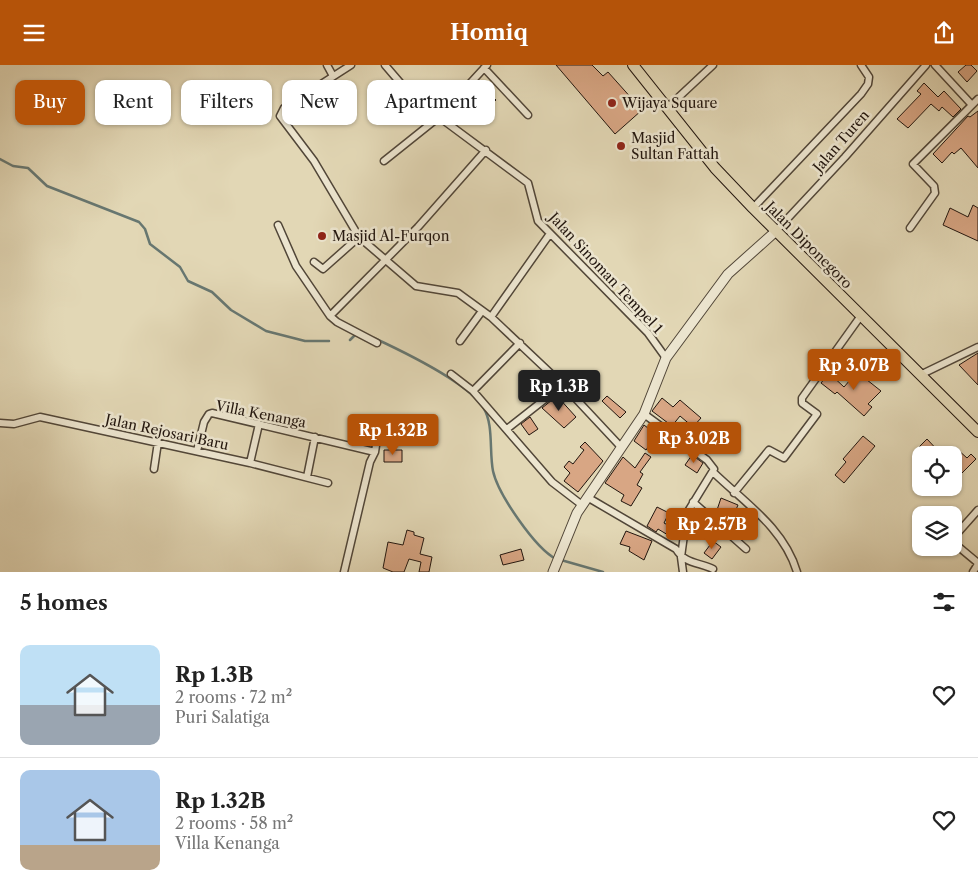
<!DOCTYPE html>
<meta charset="utf-8">
<style>
:root{--surface:#fff;--page:#f2f2f2;--text:#222;--muted:#767676;--line:#e0e0e0;--accent:#b45309}
body{margin:0;font-family:"Libre Caslon Text",serif;background:var(--page);color:var(--text);height:100vh;display:flex;flex-direction:column;font-size:19px;white-space:nowrap}
*{box-sizing:border-box;margin:0}
p{font-size:16px;color:var(--muted)}
.icon{flex:none;width:28px;height:28px;fill:none;stroke:currentColor;stroke-width:2;stroke-linecap:round;stroke-linejoin:round}
.map{position:relative;height:507px;overflow:hidden}
.drawer{display:flex;flex-direction:column;background:var(--surface);flex:1}
.drawer>*{flex:none}
.guide{position:absolute;left:15px;top:15px;width:500px;height:45px;display:flex;gap:10px}
.fabs{position:absolute;left:912px;top:381px;display:grid;gap:10px}
.fabs a{display:grid;place-items:center;width:50px;height:50px;border-radius:10px;background:var(--surface);box-shadow:0 1px 4px #0004;font-size:25px}
.price{position:absolute;translate:-50% -42px;padding:0 11px;border-radius:5px;background:var(--accent);color:#fff;font-size:16px;line-height:32px;filter:drop-shadow(0 1px 2px #0008)}
.price::after{content:'';position:absolute;left:50%;top:30px;width:15px;height:11px;margin-left:-8px;background:inherit;clip-path:polygon(0 0,100% 0,50% 100%)}
.price.active{background:#222;color:#fff}
ul{padding:0;list-style:none}
li{display:flex;align-items:center;gap:15px;height:125px;padding:0 20px}
li+li{border-top:1px solid var(--line)}
li span{display:grid;place-items:center;flex:none;width:140px;height:100px;border-radius:10px;color:#555}
li>.icon{margin-inline-start:auto}
span .icon{width:60px;height:60px;fill:#fffc;stroke-width:1}
li b{font-size:21px}
h2{display:flex;justify-content:space-between;align-items:center;height:60px;padding:0 20px;font-size:21px}
.tag{padding:0 18px;border-radius:10px;background:var(--surface);box-shadow:0 1px 4px #0004;font-size:18px;line-height:45px}
.tag.active{background:var(--accent);color:#fff}
header{display:flex;justify-content:space-between;align-items:center;height:65px;padding:0 20px;background:var(--accent);color:#fff;font-size:22px;font-weight:700}
.map>svg:first-child{display:block}
</style>
<header><svg class="icon" aria-label="menu" viewBox="0 0 24 24"><path d="M4 6h16M4 12h16M4 18h16"/></svg>Homiq<svg class="icon" aria-label="share" viewBox="0 0 24 24"><path d="M12 15V3M7 8l5-5 5 5M5 13v7h14v-7"/></svg></header>
<div class="map">
<svg width="978" height="507" viewBox="0 0 978 507">
<rect width="100%" height="100%" fill="#e2d7b5"/>
<filter id="stains"><feTurbulence type="fractalNoise" baseFrequency=".004" numOctaves="4"/><feColorMatrix values="0 0 0 0 .2 0 0 0 0 .09 0 0 0 0 .02 0 0 0 .5 -.17"/></filter>
<radialGradient id="worn" r=".72"><stop offset=".6" stop-color="#630" stop-opacity="0"/><stop offset="1" stop-color="#630" stop-opacity=".3"/></radialGradient>
<g fill="none" stroke-linecap="round" stroke-linejoin="round">
<path stroke="#677771" stroke-width="2.5" d="M 0,94 L 13,101 L 28,103 L 47,121 L 139,157 L 145,164 L 150,179 L 180,202 L 188,216 L 212,227 L 231,245 L 266,266 L 305,276 L 329,276
M 374,273 C 402,286 467,317 483,342 C 494,359 489,386 493,406 C 498,429 535,483 556,494
M 350,275 L 356,269
M 561,495 L 603,507"/>
</g>
<path fill="#d8a684" stroke="#21150e" d="M 556,0 L 592,0 L 603,11 L 608,7 L 642,45 L 615,69 Z
M 966,0 L 971,0 L 977,6 L 967,17 L 958,7 Z
M 924,18 L 938,32 L 944,26 L 961,44 L 953,52 L 942,42 L 939,46 L 931,39 L 908,63 L 897,54 L 921,29 L 917,26 Z
M 482,21 L 496,35 L 487,44 L 473,30 Z
M 461,42 L 471,52 L 463,60 L 453,50 Z
M 978,46 L 978,103 L 961,83 L 954,89 L 952,87 L 942,98 L 933,89 L 968,51 L 970,52 Z
M 973,140 L 978,143 L 978,176 L 943,160 L 950,143 L 968,152 Z
M 978,288 L 978,320 L 959,300 Z
M 857,307 L 881,326 L 868,339 L 872,342 L 864,351 L 837,327 L 835,329 L 821,318 L 829,308 L 844,322 Z
M 557,331 L 576,352 L 564,363 L 542,343 Z
M 607,331 L 626,347 L 620,353 L 602,336 Z
M 662,333 L 673,342 L 680,335 L 701,353 L 693,362 L 680,351 L 672,361 L 652,346 Z
M 530,352 L 538,364 L 529,370 L 521,359 Z
M 644,360 L 657,370 L 646,385 L 634,376 Z
M 863,371 L 875,381 L 844,418 L 835,410 L 846,397 L 843,394 Z
M 927,374 L 942,390 L 919,390 L 915,386 Z
M 585,377 L 603,396 L 578,427 L 564,416 L 570,408 L 564,402 L 569,396 L 573,399 L 584,385 L 580,382 Z
M 957,384 L 967,393 L 971,389 L 976,394 L 958,412 L 954,408 L 958,402 L 954,398 L 954,387 Z
M 384,385 L 402,385 L 402,397 L 384,397 Z
M 645,388 L 651,392 L 640,407 L 643,409 L 637,420 L 642,423 L 631,441 L 621,436 L 624,430 L 605,418 L 623,392 L 635,403 Z
M 692,390 L 703,398 L 697,408 L 685,400 Z
M 721,433 L 738,440 L 732,454 L 717,445 Z
M 657,442 L 669,448 L 664,458 L 677,465 L 673,473 L 658,464 L 656,467 L 647,461 Z
M 407,465 L 414,467 L 414,470 L 424,473 L 420,489 L 432,492 L 429,507 L 419,507 L 421,497 L 409,494 L 404,507 L 393,507 L 383,503 L 388,477 L 403,480 Z
M 626,466 L 652,476 L 644,495 L 629,486 L 630,482 L 620,479 Z
M 713,476 L 721,482 L 712,494 L 704,488 Z
M 521,484 L 524,495 L 503,500 L 500,490 Z"/>
<g fill="none" stroke-linecap="round" stroke-linejoin="round">
<g stroke="#514638" stroke-width="9">
<path id="minor" d="M 327,0 L 333,11
M 351,0 L 284,43 L 280,51 L 314,96 L 359,172 L 416,221 L 458,228 L 491,252 L 549,170
M 385,0 L 403,21 L 439,52 L 528,118 L 538,156 L 648,268 L 666,293
M 935,0 L 972,40
M 484,3 L 528,50
M 667,43 L 713,0
M 384,96 L 439,52 L 487,0
M 753,143 L 861,29 L 868,19 L 869,12 L 861,0
M 278,160 L 296,201 L 330,251 L 337,257 L 377,278
M 910,163 L 935,128 L 934,121 L 913,99 L 978,34
M 775,167 L 845,92 L 926,0
M 314,197 L 323,204 L 359,172
M 330,251 L 418,162 L 486,85
M 491,252 L 563,320 L 620,381
M 460,276 L 482,246
M 520,278 L 473,326 L 552,417 L 582,440
M 451,309 L 473,326
M 920,310 L 978,282
M 644,349 L 707,395 L 714,404 L 687,448 L 681,492 L 683,507
M 0,358 L 14,359 L 40,352 L 250,398 L 328,418
M 507,364 L 563,320
M 197,386 L 204,357 L 209,349 L 212,348 L 375,387
M 250,398 L 259,359
M 154,404 L 158,377
M 713,407 C 745,438 784,463 797,507
M 307,412 L 315,372
M 734,428 L 769,385 L 784,393 L 817,349 L 802,338 L 802,333 L 860,252
M 587,432 L 676,484 C 685,499 698,497 713,504
M 693,437 L 746,484
M 954,472 L 978,445
M 954,478 L 978,498
M 344,507 L 370,397 L 375,387 L 380,354
M 973,507 L 978,499"/>
</g>
<g stroke="#514638" stroke-width="11">
<path id="tertiary" d="M 553,507 L 577,448 L 644,349 L 666,293 L 728,209 L 775,167"/>
</g>
<g stroke="#21150e" stroke-width="12">
<path id="primary" d="M 633,0 L 715,103 L 753,143 L 978,367"/>
</g>
<use href="#minor" stroke="#ece5cf" stroke-width="6"/>
<use href="#tertiary" stroke="#ece5cf" stroke-width="9"/>
<use href="#primary" stroke="#e2d7b5" stroke-width="10"/>
</g>
<g fill="#8f2418" stroke="#ece5cf" stroke-width="2">
<circle cx="612" cy="38" r="5"/>
<circle cx="621" cy="81" r="5"/>
<circle cx="322" cy="171" r="5"/>
</g>
<g text-anchor="middle" stroke-width="5" stroke-linejoin="round" paint-order="stroke">
<g font-size="14" fill="#21150e" stroke="#ece5cf" text-anchor="start">
<text x="622" y="43">Wijaya Square</text>
<text x="631" y="78">Masjid<tspan x="631" dy="16">Sultan Fattah</tspan></text>
<text x="332" y="176">Masjid Al-Furqon</text>
</g>
<g font-size="14" fill="#21150e" stroke="#ece5cf">
<text transform="translate(841 76) rotate(-49)" y="5">Jalan Turen</text>
<text transform="translate(809 180) rotate(45)" y="5">Jalan Diponegoro</text>
<text transform="translate(606 208) rotate(47)" y="5">Jalan Sinoman Tempel 1</text>
<text transform="translate(261 349) rotate(11)" y="5">Villa Kenanga</text>
<text transform="translate(167 367) rotate(12)" y="5">Jalan Rejosari Baru</text>
</g>
</g>
<rect width="100%" height="100%" filter="url(#stains)"/>
<rect width="100%" height="100%" fill="url(#worn)"/>
</svg>
<div class="fabs">
<a><svg class="icon" aria-label="locate" viewBox="0 0 24 24"><circle cx="12" cy="12" r="6"/><path d="M12 2v4M12 18v4M2 12h4M18 12h4"/></svg></a>
<a><svg class="icon" aria-label="layers" viewBox="0 0 24 24"><path d="M12 4l9 5-9 5-9-5zM3 14l9 5 9-5"/></svg></a>
</div>
<b class="price" style="left:854px;top:326px">Rp 3.07B</b>
<b class="price active" style="left:559px;top:347px">Rp 1.3B</b>
<b class="price" style="left:393px;top:391px">Rp 1.32B</b>
<b class="price" style="left:694px;top:399px">Rp 3.02B</b>
<b class="price" style="left:712px;top:485px">Rp 2.57B</b>
<div class="guide">
<a class="tag active">Buy</a>
<a class="tag">Rent</a>
<a class="tag">Filters</a>
<a class="tag">New</a>
<a class="tag">Apartment</a>
</div>
</div>
<section class="drawer">
<h2>5 homes<svg class="icon" aria-label="filters" viewBox="0 0 24 24"><path d="M4 7h16M4 17h16"/><circle cx="9" cy="7" r="2"/><circle cx="15" cy="17" r="2"/></svg></h2>
<ul>
<li><span style="background:linear-gradient(#bfe0f5 60%,#9aa5b1 0)"><svg class="icon" aria-label="home" viewBox="0 0 24 24"><path d="M3 11l9-7 9 7M6 9v11h12V9"/></svg></span><div><b>Rp 1.3B</b><p>2 rooms · 72 m²</p><p>Puri Salatiga</p></div><svg class="icon" aria-label="heart" viewBox="0 0 24 24"><path d="M12 20l-8-8c-3-5 5-10 8-4 3-6 11-1 8 4z"/></svg></li>
<li><span style="background:linear-gradient(#a9c7e8 75%,#b9a48a 0)"><svg class="icon" aria-label="home" viewBox="0 0 24 24"><path d="M3 11l9-7 9 7M6 9v11h12V9"/></svg></span><div><b>Rp 1.32B</b><p>2 rooms · 58 m²</p><p>Villa Kenanga</p></div><svg class="icon" aria-label="heart" viewBox="0 0 24 24"><path d="M12 20l-8-8c-3-5 5-10 8-4 3-6 11-1 8 4z"/></svg></li>
</ul>
</section>
